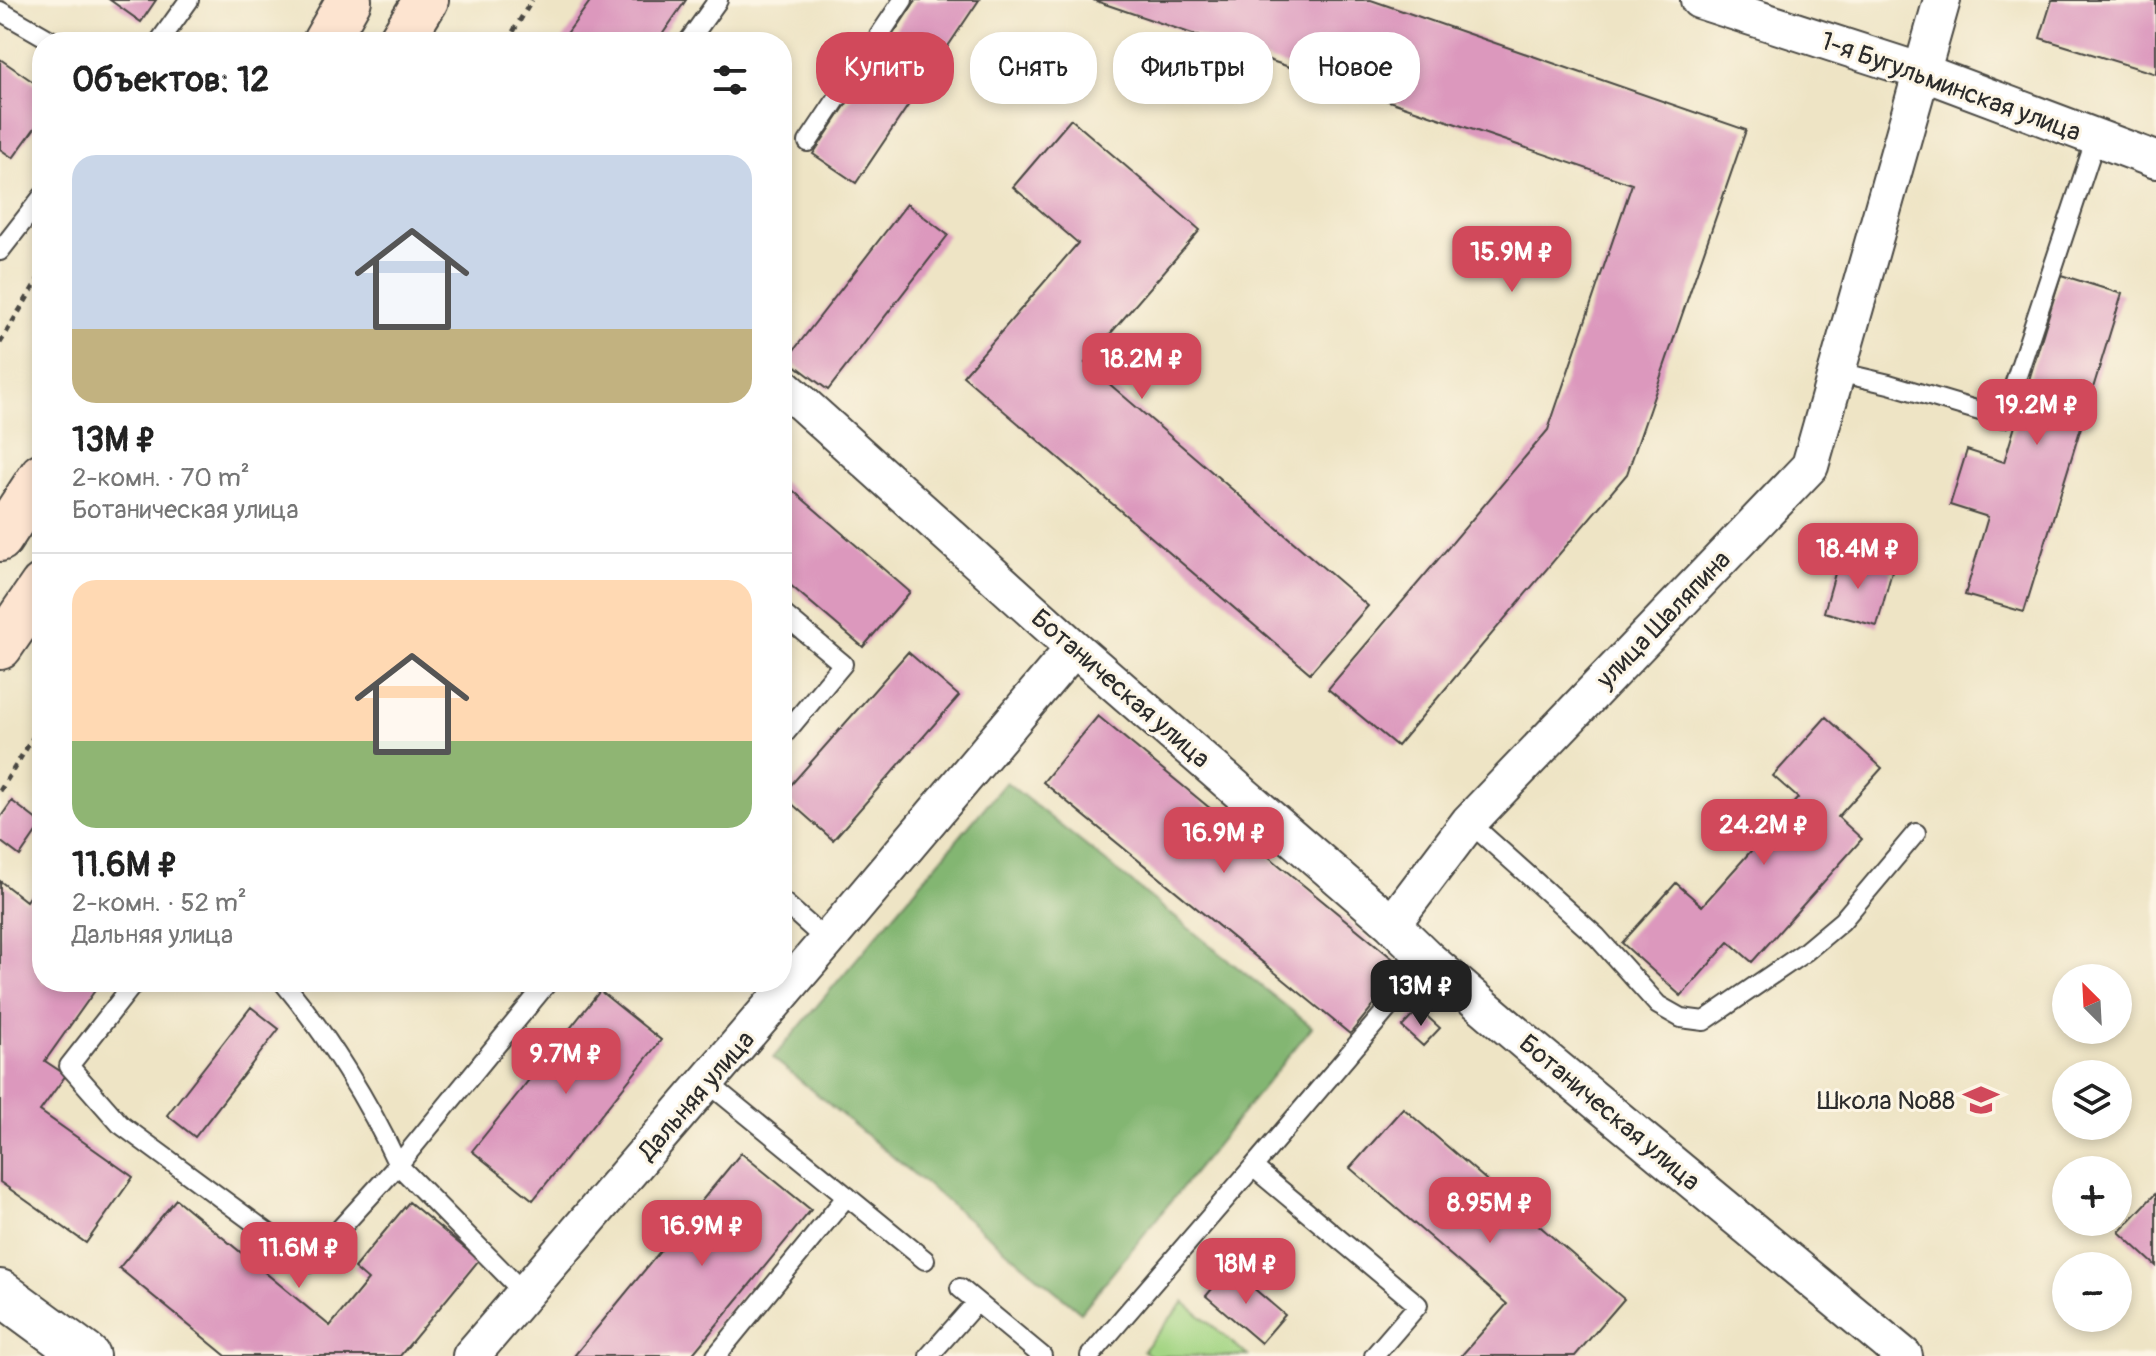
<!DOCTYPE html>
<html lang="ru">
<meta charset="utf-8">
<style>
:root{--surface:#fff;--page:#f6f6f6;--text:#222;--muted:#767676;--line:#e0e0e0;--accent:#d1495b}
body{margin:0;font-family:Pangolin,sans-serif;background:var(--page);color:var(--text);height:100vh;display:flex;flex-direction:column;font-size:30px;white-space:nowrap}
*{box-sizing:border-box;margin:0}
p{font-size:26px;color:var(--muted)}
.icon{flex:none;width:44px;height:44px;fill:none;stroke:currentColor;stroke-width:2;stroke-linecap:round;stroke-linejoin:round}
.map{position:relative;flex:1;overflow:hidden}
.panel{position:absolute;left:32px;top:32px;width:760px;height:960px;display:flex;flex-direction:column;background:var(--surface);border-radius:32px;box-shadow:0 4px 12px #0003}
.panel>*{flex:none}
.hud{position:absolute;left:816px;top:32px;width:760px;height:72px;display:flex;gap:16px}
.needle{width:52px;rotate:336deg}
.controls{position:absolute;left:2052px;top:964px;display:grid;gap:16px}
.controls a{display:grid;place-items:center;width:80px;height:80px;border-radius:50%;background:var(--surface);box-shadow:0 4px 12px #0003;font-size:40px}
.price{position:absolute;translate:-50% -68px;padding:0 18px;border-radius:16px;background:var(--accent);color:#fff;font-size:26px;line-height:52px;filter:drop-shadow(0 2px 4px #0008)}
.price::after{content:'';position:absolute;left:50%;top:48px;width:24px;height:18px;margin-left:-12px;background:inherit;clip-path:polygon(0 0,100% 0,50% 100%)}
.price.active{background:#222;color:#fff}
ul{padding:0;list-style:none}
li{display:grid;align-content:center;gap:16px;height:424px;padding:0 40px}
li+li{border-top:2px solid var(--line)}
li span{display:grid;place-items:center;height:248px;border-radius:24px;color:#555}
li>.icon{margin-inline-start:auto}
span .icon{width:144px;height:144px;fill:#fffc;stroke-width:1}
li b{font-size:34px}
h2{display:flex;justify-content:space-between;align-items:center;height:96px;padding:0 40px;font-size:34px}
.tag{padding:0 28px;border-radius:32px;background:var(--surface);box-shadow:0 4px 12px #0003;font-size:28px;line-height:72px}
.tag.active{background:var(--accent);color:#fff}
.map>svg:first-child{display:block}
</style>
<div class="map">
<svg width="2156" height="1356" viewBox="0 0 2156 1356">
<rect width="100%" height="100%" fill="#fcf5e5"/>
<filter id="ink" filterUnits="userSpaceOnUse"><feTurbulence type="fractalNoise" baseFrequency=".0125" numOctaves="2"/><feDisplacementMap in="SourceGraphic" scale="16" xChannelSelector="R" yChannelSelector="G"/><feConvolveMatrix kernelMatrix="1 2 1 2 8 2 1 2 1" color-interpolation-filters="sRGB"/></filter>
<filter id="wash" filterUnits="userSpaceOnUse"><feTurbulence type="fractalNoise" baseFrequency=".006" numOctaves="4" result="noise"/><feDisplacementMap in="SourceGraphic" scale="32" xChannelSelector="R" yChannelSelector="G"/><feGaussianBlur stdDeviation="1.8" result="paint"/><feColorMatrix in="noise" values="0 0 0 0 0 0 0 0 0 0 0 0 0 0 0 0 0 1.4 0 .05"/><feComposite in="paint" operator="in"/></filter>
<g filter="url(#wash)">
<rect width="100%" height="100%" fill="#eee4c5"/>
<path fill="#a4d584" stroke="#688058" stroke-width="2" d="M 1184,1302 L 1248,1356 L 1151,1356 L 1143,1350 Z"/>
<path fill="#83b672" stroke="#57704e" stroke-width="2" d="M 1006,782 L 1312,1027 L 1081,1312 L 773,1058 Z"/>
<g id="blocks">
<path fill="#dc98bd" d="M 110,0 L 156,0 L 141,22 Z
M 591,0 L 686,0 L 657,42 L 561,42 Z
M 916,0 L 979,0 L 856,183 L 813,154 Z
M 1093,0 L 1371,0 L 1746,130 L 1627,474 L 1397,746 L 1328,689 L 1548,430 L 1632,184 Z
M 2052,0 L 2156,0 L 2156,74 L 2040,38 Z
M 0,59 L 42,88 L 42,118 L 13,158 L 0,149 Z
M 1071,119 L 1200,230 L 1085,363 L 1368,606 L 1310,673 L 963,376 L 1078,243 L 1013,187 Z
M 907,204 L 948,235 L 828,390 L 787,359 Z
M 2061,275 L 2122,294 L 2024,612 L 1965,595 L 1988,517 L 1950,505 L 1967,450 L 2004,462 Z
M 782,481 L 910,592 L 863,647 L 782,578 Z
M 1840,556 L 1892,571 L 1877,626 L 1824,612 Z
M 908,652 L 959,696 L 833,840 L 782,795 Z
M 1098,716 L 1404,968 L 1350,1034 L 1043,782 Z
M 1826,717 L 1882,768 L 1838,817 L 1862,839 L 1752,962 L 1729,942 L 1681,996 L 1622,943 L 1676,883 L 1702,906 L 1798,798 L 1773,776 Z
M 12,801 L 42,824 L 20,856 L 0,841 L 0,818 Z
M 42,878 L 42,982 L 101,982 L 45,1061 L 66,1075 L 40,1111 L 133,1177 L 86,1243 L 0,1182 L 0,881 L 26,901 Z
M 600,991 L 661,1040 L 533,1200 L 472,1151 Z
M 251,1007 L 279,1029 L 195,1137 L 167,1115 Z
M 1419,1009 L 1440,1028 L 1423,1046 L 1402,1027 Z
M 1403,1108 L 1624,1299 L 1575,1356 L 1461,1356 L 1507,1304 L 1350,1168 Z
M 741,1153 L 811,1210 L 720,1321 L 691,1356 L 574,1356 Z
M 2156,1193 L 2156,1266 L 2119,1232 Z
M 176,1199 L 330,1326 L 368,1280 L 354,1268 L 409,1202 L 479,1260 L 400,1356 L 226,1356 L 119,1268 Z
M 1230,1268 L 1285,1315 L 1261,1343 L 1206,1296 Z"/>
</g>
</g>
<g filter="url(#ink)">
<use href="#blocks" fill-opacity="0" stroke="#484742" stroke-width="2"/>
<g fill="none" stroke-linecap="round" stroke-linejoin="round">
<g stroke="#484742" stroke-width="22">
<path id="service" d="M 0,11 L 54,42
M 159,42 L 189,0
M 688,42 L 718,0
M 808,142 L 903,0
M 0,251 L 42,197
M 1838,372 L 1889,384 L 2003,418 L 2096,138
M 782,613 L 843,664 L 782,737
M 1469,822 L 1597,937 L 1658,1005 L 1681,1018 L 1704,1021 L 1805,952 L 1842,921 L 1916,833
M 782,901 L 827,941
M 135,982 L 69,1066 L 120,1124 L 309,1263 L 398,1165 C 369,1102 327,1035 283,982
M 707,1082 L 925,1260
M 960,1288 L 1042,1356
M 525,1294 L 398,1165 L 548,982
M 716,1356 L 847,1196
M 929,1356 L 976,1303
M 1090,1356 L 1253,1167
M 1374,1356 L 1418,1305 L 1253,1167 L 1429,960"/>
</g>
<g stroke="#484742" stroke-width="40">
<path id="minor" d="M 1699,0 L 1922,72 L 2156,160
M 782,385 L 1074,648 L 1392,924 L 1429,960 L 1532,1048 L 1904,1356
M 1392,924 L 1469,822 L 1810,466 L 1942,0
M 471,1356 L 827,941 L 1074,648"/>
</g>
<g stroke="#484742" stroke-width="48">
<path id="tertiary" d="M 0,1292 L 87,1356"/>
</g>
<g stroke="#484742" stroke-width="48">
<path id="secondary" d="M 325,42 L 349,0
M 400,42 L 426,0
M 0,539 L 42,475
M 0,647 L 42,586"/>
</g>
<path stroke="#484742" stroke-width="5" stroke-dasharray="6 6" stroke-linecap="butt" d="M 507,42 L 532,0
M 0,343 L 42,273
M 0,791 L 42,723"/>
<use href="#service" stroke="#fff" stroke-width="18"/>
<use href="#minor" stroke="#fff" stroke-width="36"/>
<use href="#tertiary" stroke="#fff" stroke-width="44"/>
<use href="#secondary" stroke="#fde4d0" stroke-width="44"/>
</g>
</g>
<defs>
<g id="school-bare" transform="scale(2.76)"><path d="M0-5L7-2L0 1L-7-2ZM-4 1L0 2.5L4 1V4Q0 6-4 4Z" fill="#d1495b" stroke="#fcf5e5" stroke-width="2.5" paint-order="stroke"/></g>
</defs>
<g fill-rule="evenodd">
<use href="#school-bare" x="1981" y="1100"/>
</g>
<g text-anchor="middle" stroke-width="6" stroke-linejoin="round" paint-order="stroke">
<g font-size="26" fill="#2b2b2b" stroke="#fcf5e5">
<text transform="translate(1951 86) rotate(20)" y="9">1-я Бугульминская улица</text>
<text transform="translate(1663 619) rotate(-46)" y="9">улица Шаляпина</text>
<text transform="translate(1121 688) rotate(41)" y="9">Ботаническая улица</text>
<text transform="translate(696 1095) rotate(-49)" y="9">Дальняя улица</text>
<text transform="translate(1610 1112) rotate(40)" y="9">Ботаническая улица</text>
</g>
<g font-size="26" fill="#2b2b2b" stroke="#fcf5e5" text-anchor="end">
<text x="1955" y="1109">Школа №88</text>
</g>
</g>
</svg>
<div class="controls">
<a><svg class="needle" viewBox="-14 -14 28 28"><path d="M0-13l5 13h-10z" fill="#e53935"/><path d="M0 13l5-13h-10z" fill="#767676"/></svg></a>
<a><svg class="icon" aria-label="layers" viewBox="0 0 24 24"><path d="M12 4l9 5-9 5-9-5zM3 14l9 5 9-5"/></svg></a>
<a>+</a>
<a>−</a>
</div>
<b class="price" style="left:1512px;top:294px">15.9M ₽</b>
<b class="price" style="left:1142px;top:401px">18.2M ₽</b>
<b class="price" style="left:2037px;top:447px">19.2M ₽</b>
<b class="price" style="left:1858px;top:591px">18.4M ₽</b>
<b class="price" style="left:1764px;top:867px">24.2M ₽</b>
<b class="price" style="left:1224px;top:875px">16.9M ₽</b>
<b class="price active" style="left:1421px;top:1028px">13M ₽</b>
<b class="price" style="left:566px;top:1096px">9.7M ₽</b>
<b class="price" style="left:1490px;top:1245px">8.95M ₽</b>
<b class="price" style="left:702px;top:1268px">16.9M ₽</b>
<b class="price" style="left:299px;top:1290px">11.6M ₽</b>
<b class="price" style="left:1246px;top:1306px">18M ₽</b>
<div class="hud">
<a class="tag active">Купить</a>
<a class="tag">Снять</a>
<a class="tag">Фильтры</a>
<a class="tag">Новое</a>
</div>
<section class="panel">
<h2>Объектов: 12<svg class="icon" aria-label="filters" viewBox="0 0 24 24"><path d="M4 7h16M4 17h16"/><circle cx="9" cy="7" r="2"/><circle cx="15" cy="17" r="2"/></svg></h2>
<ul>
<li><span style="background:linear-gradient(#c9d6e8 70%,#c2b280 0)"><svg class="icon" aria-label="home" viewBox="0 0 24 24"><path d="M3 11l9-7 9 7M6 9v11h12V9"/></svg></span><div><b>13M ₽</b><p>2-комн. · 70 m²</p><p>Ботаническая улица</p></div></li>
<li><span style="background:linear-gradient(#ffd9b3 65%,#8fb573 0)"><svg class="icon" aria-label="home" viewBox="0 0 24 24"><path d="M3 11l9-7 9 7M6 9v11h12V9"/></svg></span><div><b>11.6M ₽</b><p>2-комн. · 52 m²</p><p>Дальняя улица</p></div></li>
</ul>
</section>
</div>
